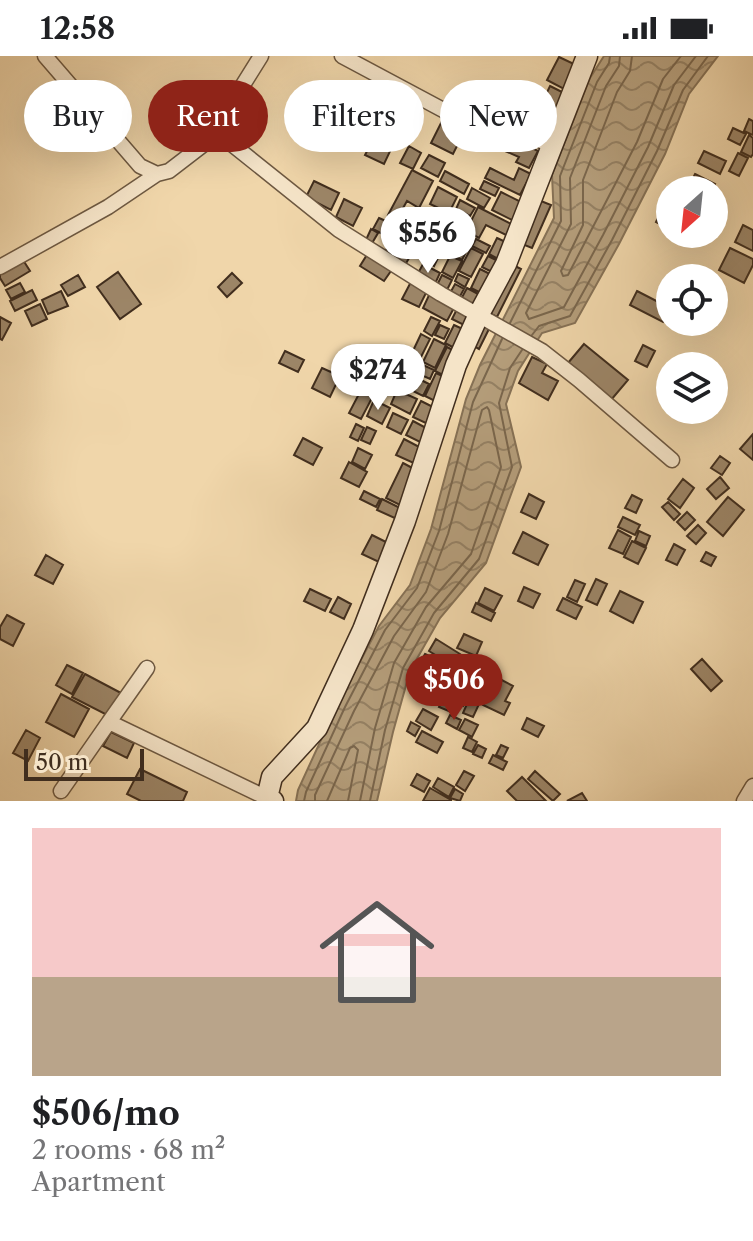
<!DOCTYPE html>
<meta charset="utf-8">
<style>
:root{--surface:#fff;--page:#f6f6f6;--text:#202124;--muted:#757577;--line:#e0e0e0;--accent:#8f2418}
body{margin:0;font-family:"Libre Caslon Text",serif;background:var(--page);color:var(--text);height:100vh;display:flex;flex-direction:column;font-size:30px;white-space:nowrap}
*{box-sizing:border-box;margin:0}
p{font-size:26px;color:var(--muted)}
.icon{flex:none;width:44px;height:44px;fill:none;stroke:currentColor;stroke-width:2;stroke-linecap:round;stroke-linejoin:round}
.map{position:relative;height:745px;overflow:hidden}
.drawer{display:flex;flex-direction:column;background:var(--surface);flex:1}
.drawer>*{flex:none}
.hud{position:absolute;left:24px;top:24px;width:706px;height:72px;display:flex;gap:16px}
.needle{width:52px;rotate:207deg}
.controls{position:absolute;left:656px;top:120px;display:grid;gap:16px}
.controls a{display:grid;place-items:center;width:72px;height:72px;border-radius:50%;background:var(--surface);box-shadow:0 8px 32px #0002;font-size:40px}
.scale{position:absolute;left:24px;bottom:20px;width:120px;box-sizing:border-box;padding-left:8px;border:4px solid #412e1e;border-top:0;font-size:22px;line-height:28px;white-space:nowrap;color:#412e1e;-webkit-text-stroke:6px #f5e4c8;paint-order:stroke}
.price{position:absolute;translate:-50% -68px;padding:0 18px;border-radius:28px;background:#fff;color:#222;font-size:26px;line-height:52px;filter:drop-shadow(0 2px 4px #0008)}
.price::after{content:'';position:absolute;left:50%;top:48px;width:24px;height:18px;margin-left:-12px;background:inherit;clip-path:polygon(0 0,100% 0,50% 100%)}
.price.active{background:var(--accent);color:#fff}
ul{padding:0;list-style:none}
li{display:grid;align-content:center;gap:16px;height:424px;padding:0 32px}
li+li{border-top:2px solid var(--line)}
li span{display:grid;place-items:center;height:248px;border-radius:0px;color:#555}
li>.icon{margin-inline-start:auto}
span .icon{width:144px;height:144px;fill:#fffc;stroke-width:1}
li b{font-size:34px}
.pill{padding:0 28px;border-radius:36px;background:var(--surface);box-shadow:0 8px 32px #0002;font-size:28px;line-height:72px}
.pill.active{background:var(--accent);color:#fff}
.status{display:flex;justify-content:space-between;align-items:center;height:56px;padding:0 40px;background:var(--surface);direction:ltr}
.status svg{height:22px;fill:currentColor}
.map>svg:first-child{display:block}
</style>
<div class="status"><b>12:58</b><svg viewBox="0 0 49 12"><path d="M0 12V9h3v3zM5 12V6h3v6zM10 12V3h3v9zM15 12V0h3v12zM26 1h20v11H26zM47 4h2v5h-2z"/></svg></div>
<div class="map">
<svg width="753" height="745" viewBox="0 0 753 745">
<defs>
<pattern id="water-waves" width="16" height="10" patternUnits="userSpaceOnUse" patternTransform="scale(2)"><rect width="16" height="10" fill="#b49d7a"/><path d="M0 5q4-4 8 0t8 0" fill="none" stroke="#948063"/></pattern>
</defs>
<rect width="100%" height="100%" fill="#f0d6aa"/>
<filter id="stains"><feTurbulence type="fractalNoise" baseFrequency=".0025" numOctaves="4"/><feColorMatrix values="0 0 0 0 .2 0 0 0 0 .09 0 0 0 0 .02 0 0 0 .5 -.17"/></filter>
<radialGradient id="worn" r=".72"><stop offset=".6" stop-color="#630" stop-opacity="0"/><stop offset="1" stop-color="#630" stop-opacity=".3"/></radialGradient>
<path fill="url(#water-waves)" stroke="#867155" stroke-width="2" d="M 604,0 L 718,0 L 689,38 L 665,98 L 619,188 L 575,267 L 542,277 L 518,315 L 506,348 L 521,411 L 486,507 L 440,562 L 410,615 L 393,676 L 377,745 L 296,745 L 298,734 L 338,647 L 379,570 L 410,529 L 431,473 L 466,343 L 480,309 L 554,162 L 552,119 L 590,22 Z"/>
<g fill="none" stroke-linecap="round" stroke-linejoin="round">
<path stroke="#7a664c" stroke-width="2" d="M 620,0 L 619,10 L 606,30 L 570,122 L 571,168 L 526,257 L 529,263 L 564,251 L 603,179 L 648,91 L 674,29 L 696,0
M 632,0 L 630,15 L 617,36 L 583,124 L 583,169 L 561,215 L 563,220 L 568,219 L 637,86 L 663,23 L 681,0
M 510,267 L 561,165 L 560,120 L 597,26 L 609,7 L 610,0
M 532,279 L 539,270 L 570,260 L 612,184 L 657,95 L 683,34 L 708,0
M 304,745 L 306,736 L 345,651 L 385,574 L 417,532 L 439,475 L 473,346 L 502,283
M 315,745 L 315,739 L 354,655 L 394,580 L 426,536 L 448,478 L 482,354 L 487,351 L 489,354 L 501,411 L 471,498 L 426,551 L 394,607 L 375,672 L 360,745
M 327,745 L 350,692 L 354,690 L 358,694 L 348,745
M 370,745 L 385,674 L 403,612 L 434,557 L 479,503 L 512,411 L 499,347 L 510,312 L 522,294"/>
</g>
<path fill="#9c8567" stroke="#412e1e" stroke-width="2" d="M 559,1 L 576,9 L 564,33 L 547,24 Z
M 550,30 L 564,37 L 543,80 L 529,74 Z
M 445,59 L 467,70 L 453,98 L 431,87 Z
M 490,62 L 501,67 L 494,82 L 482,76 Z
M 749,63 L 753,65 L 753,79 L 744,75 Z
M 733,72 L 746,78 L 740,89 L 728,83 Z
M 749,79 L 753,82 L 753,98 L 751,101 L 741,96 Z
M 375,80 L 393,89 L 384,108 L 365,99 Z
M 512,82 L 538,95 L 529,112 L 516,106 L 519,101 L 505,95 Z
M 409,90 L 421,97 L 413,113 L 400,107 Z
M 704,95 L 726,105 L 720,118 L 698,107 Z
M 738,97 L 748,102 L 739,120 L 729,115 Z
M 429,99 L 445,107 L 438,121 L 421,112 Z
M 490,112 L 514,124 L 519,112 L 531,118 L 520,139 L 485,122 Z
M 412,114 L 433,125 L 419,152 L 407,145 L 397,163 L 388,159 Z
M 445,115 L 469,128 L 464,138 L 440,125 Z
M 695,118 L 715,128 L 712,134 L 692,134 L 688,132 Z
M 314,125 L 339,137 L 331,154 L 306,141 Z
M 484,125 L 499,132 L 495,140 L 480,133 Z
M 438,131 L 457,141 L 449,157 L 430,148 Z
M 472,132 L 490,142 L 484,152 L 467,143 Z
M 501,136 L 525,148 L 516,166 L 492,154 Z
M 344,143 L 362,152 L 353,170 L 336,161 Z
M 536,143 L 551,149 L 532,192 L 517,186 Z
M 460,144 L 475,152 L 470,160 L 456,153 Z
M 478,151 L 513,169 L 508,180 L 486,169 L 479,182 L 466,175 Z
M 430,153 L 438,157 L 433,168 L 425,164 Z
M 662,153 L 670,156 L 670,167 L 668,172 L 656,166 Z
M 455,156 L 469,163 L 466,170 L 451,163 Z
M 413,157 L 421,161 L 414,176 L 406,172 Z
M 439,161 L 449,165 L 443,176 L 434,171 Z
M 379,162 L 395,169 L 388,181 L 373,173 Z
M 423,164 L 432,171 L 422,185 L 413,179 Z
M 451,166 L 462,171 L 455,185 L 444,180 Z
M 743,169 L 753,174 L 753,195 L 735,186 Z
M 371,173 L 378,177 L 371,189 L 365,186 Z
M 400,173 L 407,177 L 401,188 L 395,184 Z
M 431,176 L 439,180 L 433,193 L 424,188 Z
M 463,177 L 473,182 L 462,204 L 452,198 Z
M 410,179 L 419,184 L 414,193 L 405,188 Z
M 441,182 L 452,187 L 445,201 L 435,195 Z
M 497,182 L 508,187 L 500,204 L 489,198 Z
M 476,183 L 490,190 L 486,197 L 472,190 Z
M 391,185 L 401,189 L 393,204 L 383,200 Z
M 403,190 L 413,195 L 404,211 L 395,206 Z
M 471,192 L 483,198 L 471,221 L 459,215 Z
M 730,192 L 753,203 L 753,209 L 744,227 L 719,214 Z
M 429,195 L 439,200 L 434,210 L 424,204 Z
M 368,197 L 393,212 L 384,225 L 360,210 Z
M 450,200 L 462,205 L 453,222 L 442,216 Z
M 488,200 L 500,206 L 494,217 L 482,211 Z
M 23,204 L 30,215 L 5,230 L 0,222 L 0,217 Z
M 423,208 L 440,217 L 434,230 L 416,221 Z
M 511,208 L 521,213 L 497,261 L 487,256 Z
M 480,213 L 492,219 L 483,238 L 471,232 Z
M 118,216 L 141,248 L 120,263 L 97,231 Z
M 232,217 L 242,227 L 227,241 L 218,231 Z
M 458,218 L 469,223 L 465,231 L 455,225 Z
M 78,219 L 85,231 L 68,240 L 61,229 Z
M 442,219 L 452,224 L 446,236 L 436,231 Z
M 412,224 L 428,233 L 419,251 L 402,243 Z
M 20,227 L 25,236 L 11,243 L 6,234 Z
M 455,228 L 464,233 L 458,244 L 449,239 Z
M 467,232 L 480,239 L 474,252 L 460,245 Z
M 32,234 L 37,244 L 15,255 L 10,245 Z
M 61,235 L 68,250 L 48,258 L 42,244 Z
M 637,235 L 670,252 L 663,266 L 630,249 Z
M 430,237 L 455,250 L 447,265 L 423,252 Z
M 40,248 L 47,263 L 32,270 L 25,255 Z
M 458,251 L 474,259 L 468,271 L 452,263 Z
M 0,261 L 11,267 L 2,284 L 0,283 Z
M 431,261 L 440,265 L 432,280 L 424,275 Z
M 479,266 L 490,271 L 479,293 L 469,287 Z
M 440,269 L 449,273 L 444,283 L 435,279 Z
M 454,269 L 467,275 L 458,294 L 445,287 Z
M 421,278 L 430,283 L 420,303 L 411,299 Z
M 434,283 L 446,289 L 435,312 L 423,306 Z
M 584,288 L 628,324 L 611,344 L 568,307 Z
M 643,289 L 655,295 L 647,311 L 635,305 Z
M 447,291 L 460,298 L 447,321 L 435,315 Z
M 285,295 L 304,304 L 298,316 L 279,307 Z
M 532,301 L 547,308 L 542,317 L 558,325 L 548,344 L 519,327 Z
M 412,302 L 421,306 L 413,321 L 405,317 Z
M 423,309 L 434,314 L 430,323 L 419,318 Z
M 322,312 L 340,320 L 330,341 L 312,332 Z
M 436,317 L 449,323 L 437,346 L 425,340 Z
M 398,318 L 412,325 L 408,334 L 394,327 Z
M 417,322 L 429,328 L 423,340 L 411,334 Z
M 361,334 L 373,340 L 361,363 L 349,357 Z
M 397,334 L 417,343 L 410,358 L 391,348 Z
M 374,344 L 390,352 L 382,368 L 367,360 Z
M 421,345 L 437,353 L 430,369 L 413,361 Z
M 393,357 L 408,364 L 401,378 L 387,371 Z
M 413,365 L 428,373 L 422,387 L 406,379 Z
M 356,368 L 364,372 L 358,385 L 350,381 Z
M 367,371 L 376,375 L 370,388 L 361,384 Z
M 753,378 L 753,404 L 740,393 Z
M 303,382 L 322,392 L 313,409 L 294,399 Z
M 404,383 L 425,394 L 418,409 L 396,399 Z
M 358,392 L 372,399 L 365,413 L 352,406 Z
M 720,400 L 730,407 L 722,419 L 711,412 Z
M 349,406 L 367,416 L 359,431 L 341,422 Z
M 403,407 L 418,415 L 400,449 L 386,442 Z
M 720,421 L 729,432 L 716,443 L 707,433 Z
M 683,423 L 694,432 L 680,452 L 668,443 Z
M 364,435 L 380,443 L 376,451 L 360,443 Z
M 529,438 L 544,446 L 536,463 L 521,456 Z
M 632,439 L 642,444 L 636,457 L 625,452 Z
M 728,441 L 744,454 L 723,480 L 707,466 Z
M 382,443 L 404,454 L 399,464 L 377,454 Z
M 668,446 L 680,458 L 674,464 L 662,451 Z
M 687,456 L 695,464 L 685,474 L 677,466 Z
M 623,461 L 640,469 L 635,479 L 618,471 Z
M 698,469 L 706,477 L 696,488 L 687,480 Z
M 618,474 L 631,481 L 623,498 L 609,492 Z
M 639,475 L 650,480 L 646,490 L 635,485 Z
M 523,476 L 548,489 L 538,509 L 513,497 Z
M 372,479 L 390,488 L 381,507 L 362,498 Z
M 632,485 L 646,492 L 638,508 L 624,501 Z
M 674,488 L 685,494 L 677,509 L 666,504 Z
M 706,496 L 716,501 L 711,510 L 701,505 Z
M 46,499 L 63,509 L 53,528 L 35,519 Z
M 596,523 L 607,528 L 597,549 L 586,544 Z
M 575,524 L 585,528 L 577,546 L 567,541 Z
M 524,531 L 540,538 L 533,552 L 518,545 Z
M 485,532 L 502,540 L 494,555 L 478,547 Z
M 310,533 L 331,543 L 325,555 L 304,545 Z
M 620,535 L 643,546 L 633,567 L 610,555 Z
M 338,541 L 351,548 L 344,563 L 330,556 Z
M 563,542 L 582,551 L 576,563 L 557,554 Z
M 476,547 L 495,557 L 491,565 L 472,556 Z
M 7,559 L 24,568 L 13,590 L 0,583 L 0,571 Z
M 464,578 L 482,586 L 476,600 L 457,592 Z
M 436,583 L 460,598 L 453,610 L 429,595 Z
M 425,598 L 438,604 L 433,615 L 419,609 Z
M 702,603 L 722,625 L 711,635 L 691,613 Z
M 464,606 L 474,611 L 468,622 L 459,618 Z
M 67,609 L 83,617 L 72,638 L 56,629 Z
M 439,609 L 447,613 L 443,623 L 434,618 Z
M 476,614 L 491,621 L 486,632 L 471,624 Z
M 448,615 L 460,621 L 455,630 L 443,624 Z
M 85,618 L 121,637 L 109,660 L 72,641 Z
M 496,621 L 513,630 L 505,645 L 510,647 L 504,659 L 483,649 Z
M 468,624 L 482,631 L 477,641 L 463,634 Z
M 438,625 L 446,629 L 441,638 L 433,634 Z
M 462,637 L 468,640 L 463,650 L 457,647 Z
M 61,638 L 89,653 L 74,681 L 46,666 Z
M 445,638 L 457,643 L 451,656 L 439,651 Z
M 470,641 L 480,646 L 473,661 L 463,657 Z
M 423,653 L 438,661 L 431,674 L 416,665 Z
M 450,659 L 461,664 L 457,673 L 446,667 Z
M 527,662 L 544,670 L 538,681 L 522,673 Z
M 465,663 L 478,669 L 472,681 L 459,674 Z
M 411,666 L 420,671 L 415,680 L 407,675 Z
M 26,674 L 40,682 L 28,705 L 13,697 Z
M 422,675 L 443,686 L 437,697 L 416,686 Z
M 111,676 L 134,687 L 127,702 L 103,690 Z
M 468,681 L 477,686 L 472,696 L 463,692 Z
M 478,689 L 486,693 L 482,702 L 473,698 Z
M 501,689 L 508,692 L 503,702 L 496,699 Z
M 493,699 L 507,706 L 503,714 L 489,707 Z
M 140,713 L 187,736 L 183,745 L 141,745 L 127,738 Z
M 464,715 L 474,720 L 465,735 L 456,729 Z
M 535,715 L 560,738 L 553,745 L 528,723 Z
M 417,718 L 430,725 L 424,736 L 411,729 Z
M 522,721 L 546,745 L 517,745 L 507,735 Z
M 438,722 L 454,731 L 449,741 L 433,731 Z
M 430,732 L 451,744 L 451,745 L 423,745 Z
M 455,733 L 463,738 L 460,745 L 450,742 Z
M 582,737 L 587,745 L 567,745 Z"/>
<g fill="none" stroke-linecap="round" stroke-linejoin="round">
<g stroke="#6d5841" stroke-width="17">
<path id="street" d="M 45,0 L 140,110 L 157,118 L 169,115 L 208,85 L 223,81 L 339,174 L 441,238 L 542,295 L 579,324 L 672,404
M 342,0 L 475,71 L 481,60 L 489,57 L 551,90
M 208,85 L 261,0
M 0,211 L 108,151 L 157,118
M 147,612 L 109,666 L 267,742
M 61,735 L 109,666
M 744,745 L 753,730"/>
</g>
<g stroke="#412e1e" stroke-width="23">
<path id="secondary" d="M 273,745 L 267,742 L 272,721 L 317,672 L 363,574 L 405,465 L 456,309 L 479,258 L 506,208 L 587,0"/>
</g>
<use href="#street" stroke="#f5e4c8" stroke-width="14"/>
<use href="#secondary" stroke="#f5e4c8" stroke-width="20"/>
</g>
<rect width="100%" height="100%" filter="url(#stains)"/>
<rect width="100%" height="100%" fill="url(#worn)"/>
</svg>
<div class="controls">
<a><svg class="needle" viewBox="-14 -14 28 28"><path d="M0-13l5 13h-10z" fill="#e53935"/><path d="M0 13l5-13h-10z" fill="#757577"/></svg></a>
<a><svg class="icon" aria-label="locate" viewBox="0 0 24 24"><circle cx="12" cy="12" r="6"/><path d="M12 2v4M12 18v4M2 12h4M18 12h4"/></svg></a>
<a><svg class="icon" aria-label="layers" viewBox="0 0 24 24"><path d="M12 4l9 5-9 5-9-5zM3 14l9 5 9-5"/></svg></a>
</div>
<div class="scale">50 m</div>
<b class="price" style="left:428px;top:219px">$556</b>
<b class="price" style="left:378px;top:356px">$274</b>
<b class="price active" style="left:454px;top:666px">$506</b>
<div class="hud">
<a class="pill">Buy</a>
<a class="pill active">Rent</a>
<a class="pill">Filters</a>
<a class="pill">New</a>
</div>
</div>
<section class="drawer">
<ul>
<li><span style="background:linear-gradient(#f6c9c9 60%,#b9a48a 0)"><svg class="icon" aria-label="home" viewBox="0 0 24 24"><path d="M3 11l9-7 9 7M6 9v11h12V9"/></svg></span><div><b>$506/mo</b><p>2 rooms · 68 m²</p><p>Apartment</p></div></li>
</ul>
</section>
